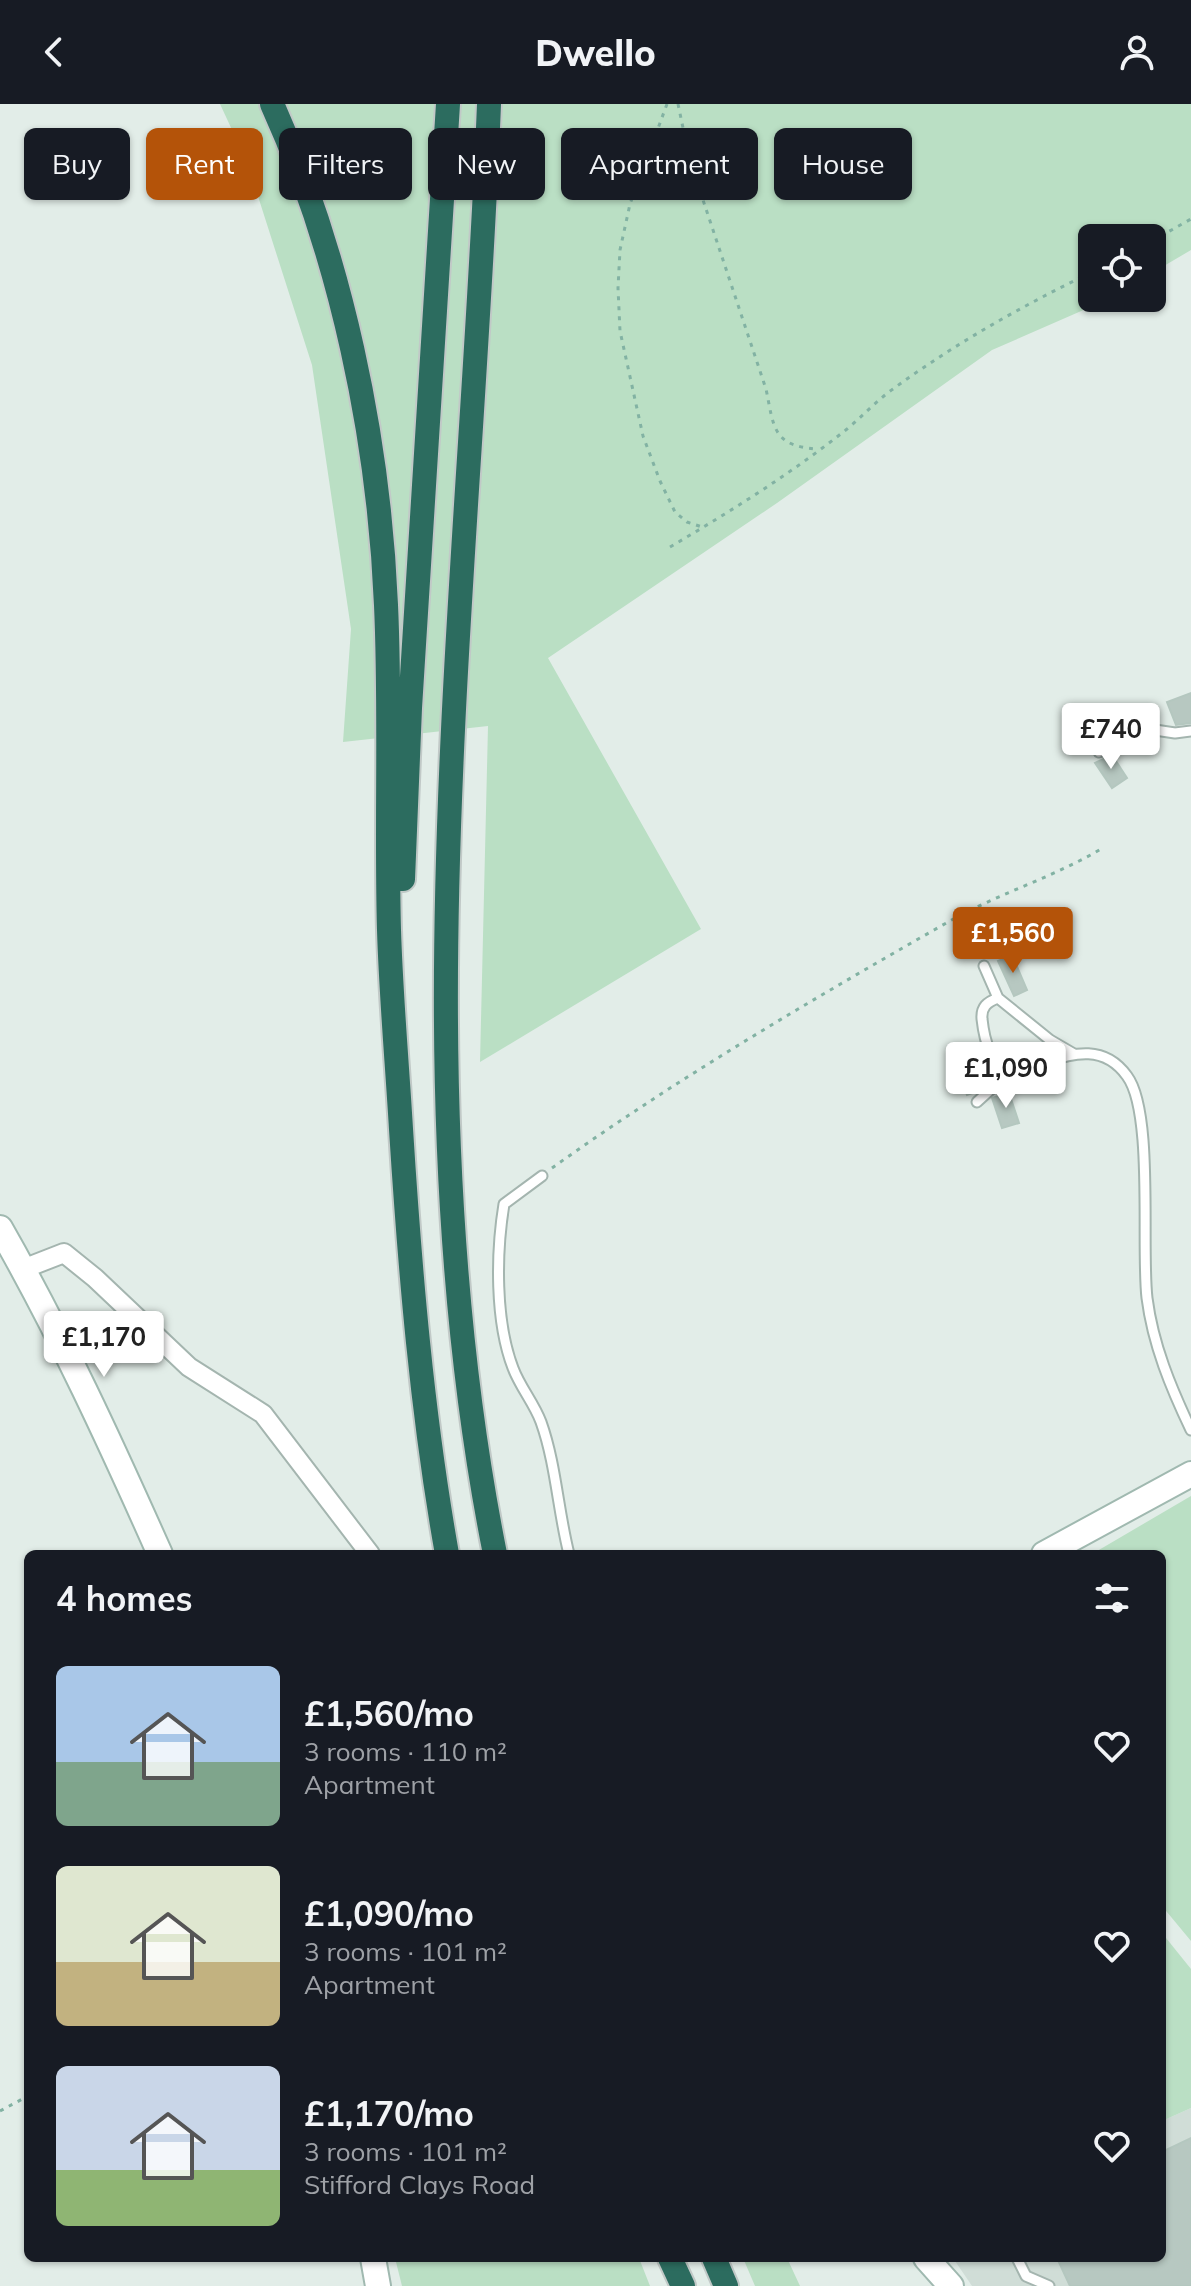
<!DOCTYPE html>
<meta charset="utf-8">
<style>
:root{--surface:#171b24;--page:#242831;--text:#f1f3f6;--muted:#9ea1a6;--accent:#b45309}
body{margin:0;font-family:Mulish,sans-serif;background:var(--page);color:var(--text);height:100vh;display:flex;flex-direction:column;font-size:30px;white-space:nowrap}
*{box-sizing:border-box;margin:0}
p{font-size:26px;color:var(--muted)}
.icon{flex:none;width:44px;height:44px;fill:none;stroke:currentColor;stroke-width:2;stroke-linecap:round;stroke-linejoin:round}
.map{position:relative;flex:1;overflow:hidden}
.drawer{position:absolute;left:24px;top:1446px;width:1142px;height:712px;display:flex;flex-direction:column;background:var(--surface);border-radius:12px;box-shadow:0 2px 6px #0004}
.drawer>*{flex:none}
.guide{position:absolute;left:24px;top:24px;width:1144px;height:72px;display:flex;gap:16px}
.tools{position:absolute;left:1078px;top:120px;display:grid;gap:16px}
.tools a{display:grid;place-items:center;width:88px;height:88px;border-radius:12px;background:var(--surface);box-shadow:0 2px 6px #0004;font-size:40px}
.price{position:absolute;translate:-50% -68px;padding:0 18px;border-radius:8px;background:#fff;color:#222;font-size:26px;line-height:52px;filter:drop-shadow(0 2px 4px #0008)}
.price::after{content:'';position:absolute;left:50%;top:48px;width:24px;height:18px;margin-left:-12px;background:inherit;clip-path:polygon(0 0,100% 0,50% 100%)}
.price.on{background:var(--accent);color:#fff}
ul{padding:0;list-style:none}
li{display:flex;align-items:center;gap:24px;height:200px;padding:0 32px}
li span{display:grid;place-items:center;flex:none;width:224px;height:160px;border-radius:12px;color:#555}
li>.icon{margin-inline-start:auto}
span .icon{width:96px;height:96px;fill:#fffc;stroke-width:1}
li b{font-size:34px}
h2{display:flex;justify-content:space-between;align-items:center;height:96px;padding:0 32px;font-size:34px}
.tag{padding:0 28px;border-radius:12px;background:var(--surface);box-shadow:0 2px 6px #0004;font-size:28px;line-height:72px}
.tag.on{background:var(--accent);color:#fff}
header{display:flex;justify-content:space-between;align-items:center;height:104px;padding:0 32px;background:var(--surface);font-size:36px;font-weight:800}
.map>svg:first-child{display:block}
</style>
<header><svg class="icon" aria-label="back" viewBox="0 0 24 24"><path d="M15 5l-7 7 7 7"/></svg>Dwello<svg class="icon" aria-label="person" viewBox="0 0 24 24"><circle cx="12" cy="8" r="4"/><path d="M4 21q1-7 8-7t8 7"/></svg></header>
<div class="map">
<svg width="1191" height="2182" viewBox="0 0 1191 2182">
<rect width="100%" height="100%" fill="#e2ede8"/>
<path fill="#d0ddd7" d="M 1191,2004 L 1191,2182 L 972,2182 L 953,2154 L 1162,2154 L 1162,2017 Z"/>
<path fill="#badfc4" d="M 220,0 L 1191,0 L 1191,146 L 1152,169 L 1152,134 L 1092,134 L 1092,194 L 1111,194 L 992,246 L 777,399 L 548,554 L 701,825 L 480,958 L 488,622 L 343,638 L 351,525 L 312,261 L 247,58 Z
M 1191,1392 L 1191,1837 L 1162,1802 L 1162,1450 L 1092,1450 Z
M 1162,1829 L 1191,1865 L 1191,2004 L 1162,2017 Z
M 395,2154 L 639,2154 L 650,2182 L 402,2182 Z
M 743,2154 L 787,2154 L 800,2182 L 755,2182 Z"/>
<path fill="#b7c8c1" stroke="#b4c7bf" stroke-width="2" d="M 1191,589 L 1191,619 L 1176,621 L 1167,598 Z
M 1112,651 L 1127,674 L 1112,684 L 1095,659 Z
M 1012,851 L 1027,886 L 1014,892 L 998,857 Z
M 979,949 L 988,978 L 978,987 L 967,991 L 956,957 Z
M 1009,989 L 1019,1019 L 1002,1024 L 992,994 Z
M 1191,2034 L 1191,2182 L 1070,2182 L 1057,2154 L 1162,2154 L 1162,2048 Z"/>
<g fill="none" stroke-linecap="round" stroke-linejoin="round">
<g stroke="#a4b5af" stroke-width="13">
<path id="lane" d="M 1099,648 L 1155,626 L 1175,629 L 1191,627
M 984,862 L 998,894
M 1074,950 L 1050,936 L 998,894 C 987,898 981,903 982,915 C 994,1027 1077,903 1127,972 C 1154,1008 1141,1144 1147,1194 C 1153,1241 1171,1284 1191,1326
M 977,998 L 1011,967
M 542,1072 L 504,1100 C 496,1149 495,1217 513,1264 C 520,1283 534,1299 541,1318 C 556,1360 558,1407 569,1450
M 1017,2154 L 1026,2172 L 1049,2182"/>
</g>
<g stroke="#a4b5af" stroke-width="22">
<path id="street" d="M 23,1165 L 64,1149 L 95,1174 L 189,1263 L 263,1310 L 370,1450"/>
</g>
<g stroke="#a0b9b0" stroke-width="28">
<path id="secondary" d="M 0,1124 C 60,1229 111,1340 160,1450
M 1044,1450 L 1191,1370
M 373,2154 L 378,2182
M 926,2154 L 951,2182"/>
</g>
<g stroke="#c1c9c7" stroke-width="28">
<path id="highway" d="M 272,0 C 341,152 379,334 386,501 C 391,609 386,718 389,826 C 391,892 397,958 401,1025 C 410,1167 422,1310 447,1450
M 489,0 C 470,483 399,970 495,1450
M 403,775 L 410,604 L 448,0
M 670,2154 L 683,2182
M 714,2154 L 726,2182"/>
</g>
<path stroke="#82b2a3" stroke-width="3" stroke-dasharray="4 6" stroke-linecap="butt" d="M 667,0 L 630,100 L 620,146 L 618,184 L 620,227 L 643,332 L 660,377 L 675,408 L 687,418 L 702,423
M 678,0 L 690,57 L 766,285 C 774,323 772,342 817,345
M 1152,137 L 1191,115
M 670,443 C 731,407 792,369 847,325 C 863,312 876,297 893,285 C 956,239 1022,202 1092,168
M 552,1064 C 678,974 813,895 948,818 C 997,790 1052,774 1101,745
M 0,2007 L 28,1992"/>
<use href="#lane" stroke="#fff" stroke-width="9"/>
<use href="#street" stroke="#fff" stroke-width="18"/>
<use href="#secondary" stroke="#fff" stroke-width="24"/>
<use href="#highway" stroke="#2c6c5f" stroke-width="24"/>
</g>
</svg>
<div class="tools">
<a><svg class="icon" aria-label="locate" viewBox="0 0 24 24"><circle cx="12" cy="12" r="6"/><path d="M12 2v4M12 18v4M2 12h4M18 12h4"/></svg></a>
</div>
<b class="price" style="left:1111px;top:667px">£740</b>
<b class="price on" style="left:1013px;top:871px">£1,560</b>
<b class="price" style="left:1006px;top:1006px">£1,090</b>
<b class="price" style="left:104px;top:1275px">£1,170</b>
<div class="guide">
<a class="tag">Buy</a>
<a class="tag on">Rent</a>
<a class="tag">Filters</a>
<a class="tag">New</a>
<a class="tag">Apartment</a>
<a class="tag">House</a>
</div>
<section class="drawer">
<h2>4 homes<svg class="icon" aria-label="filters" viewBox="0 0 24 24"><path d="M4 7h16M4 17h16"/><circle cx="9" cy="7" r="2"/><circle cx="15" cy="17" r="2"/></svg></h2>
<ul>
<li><span style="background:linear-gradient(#a9c7e8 60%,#7fa58c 0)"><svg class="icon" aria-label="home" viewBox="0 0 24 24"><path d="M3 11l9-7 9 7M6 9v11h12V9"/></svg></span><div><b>£1,560/mo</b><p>3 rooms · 110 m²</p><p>Apartment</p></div><svg class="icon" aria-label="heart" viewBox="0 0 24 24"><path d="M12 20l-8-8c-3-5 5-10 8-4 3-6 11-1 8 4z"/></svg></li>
<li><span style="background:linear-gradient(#dfe7d0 60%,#c2b280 0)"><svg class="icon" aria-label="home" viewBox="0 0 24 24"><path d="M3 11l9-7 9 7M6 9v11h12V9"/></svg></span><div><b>£1,090/mo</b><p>3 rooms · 101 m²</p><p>Apartment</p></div><svg class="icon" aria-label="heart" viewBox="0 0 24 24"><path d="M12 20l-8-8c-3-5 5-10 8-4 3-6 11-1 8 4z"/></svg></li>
<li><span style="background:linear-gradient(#c9d6e8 65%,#8fb573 0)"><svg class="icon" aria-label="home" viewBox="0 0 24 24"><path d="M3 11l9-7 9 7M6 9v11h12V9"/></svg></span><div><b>£1,170/mo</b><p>3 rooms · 101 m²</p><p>Stifford Clays Road</p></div><svg class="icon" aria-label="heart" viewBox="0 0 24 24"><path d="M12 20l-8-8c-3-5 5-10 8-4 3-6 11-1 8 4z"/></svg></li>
</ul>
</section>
</div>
